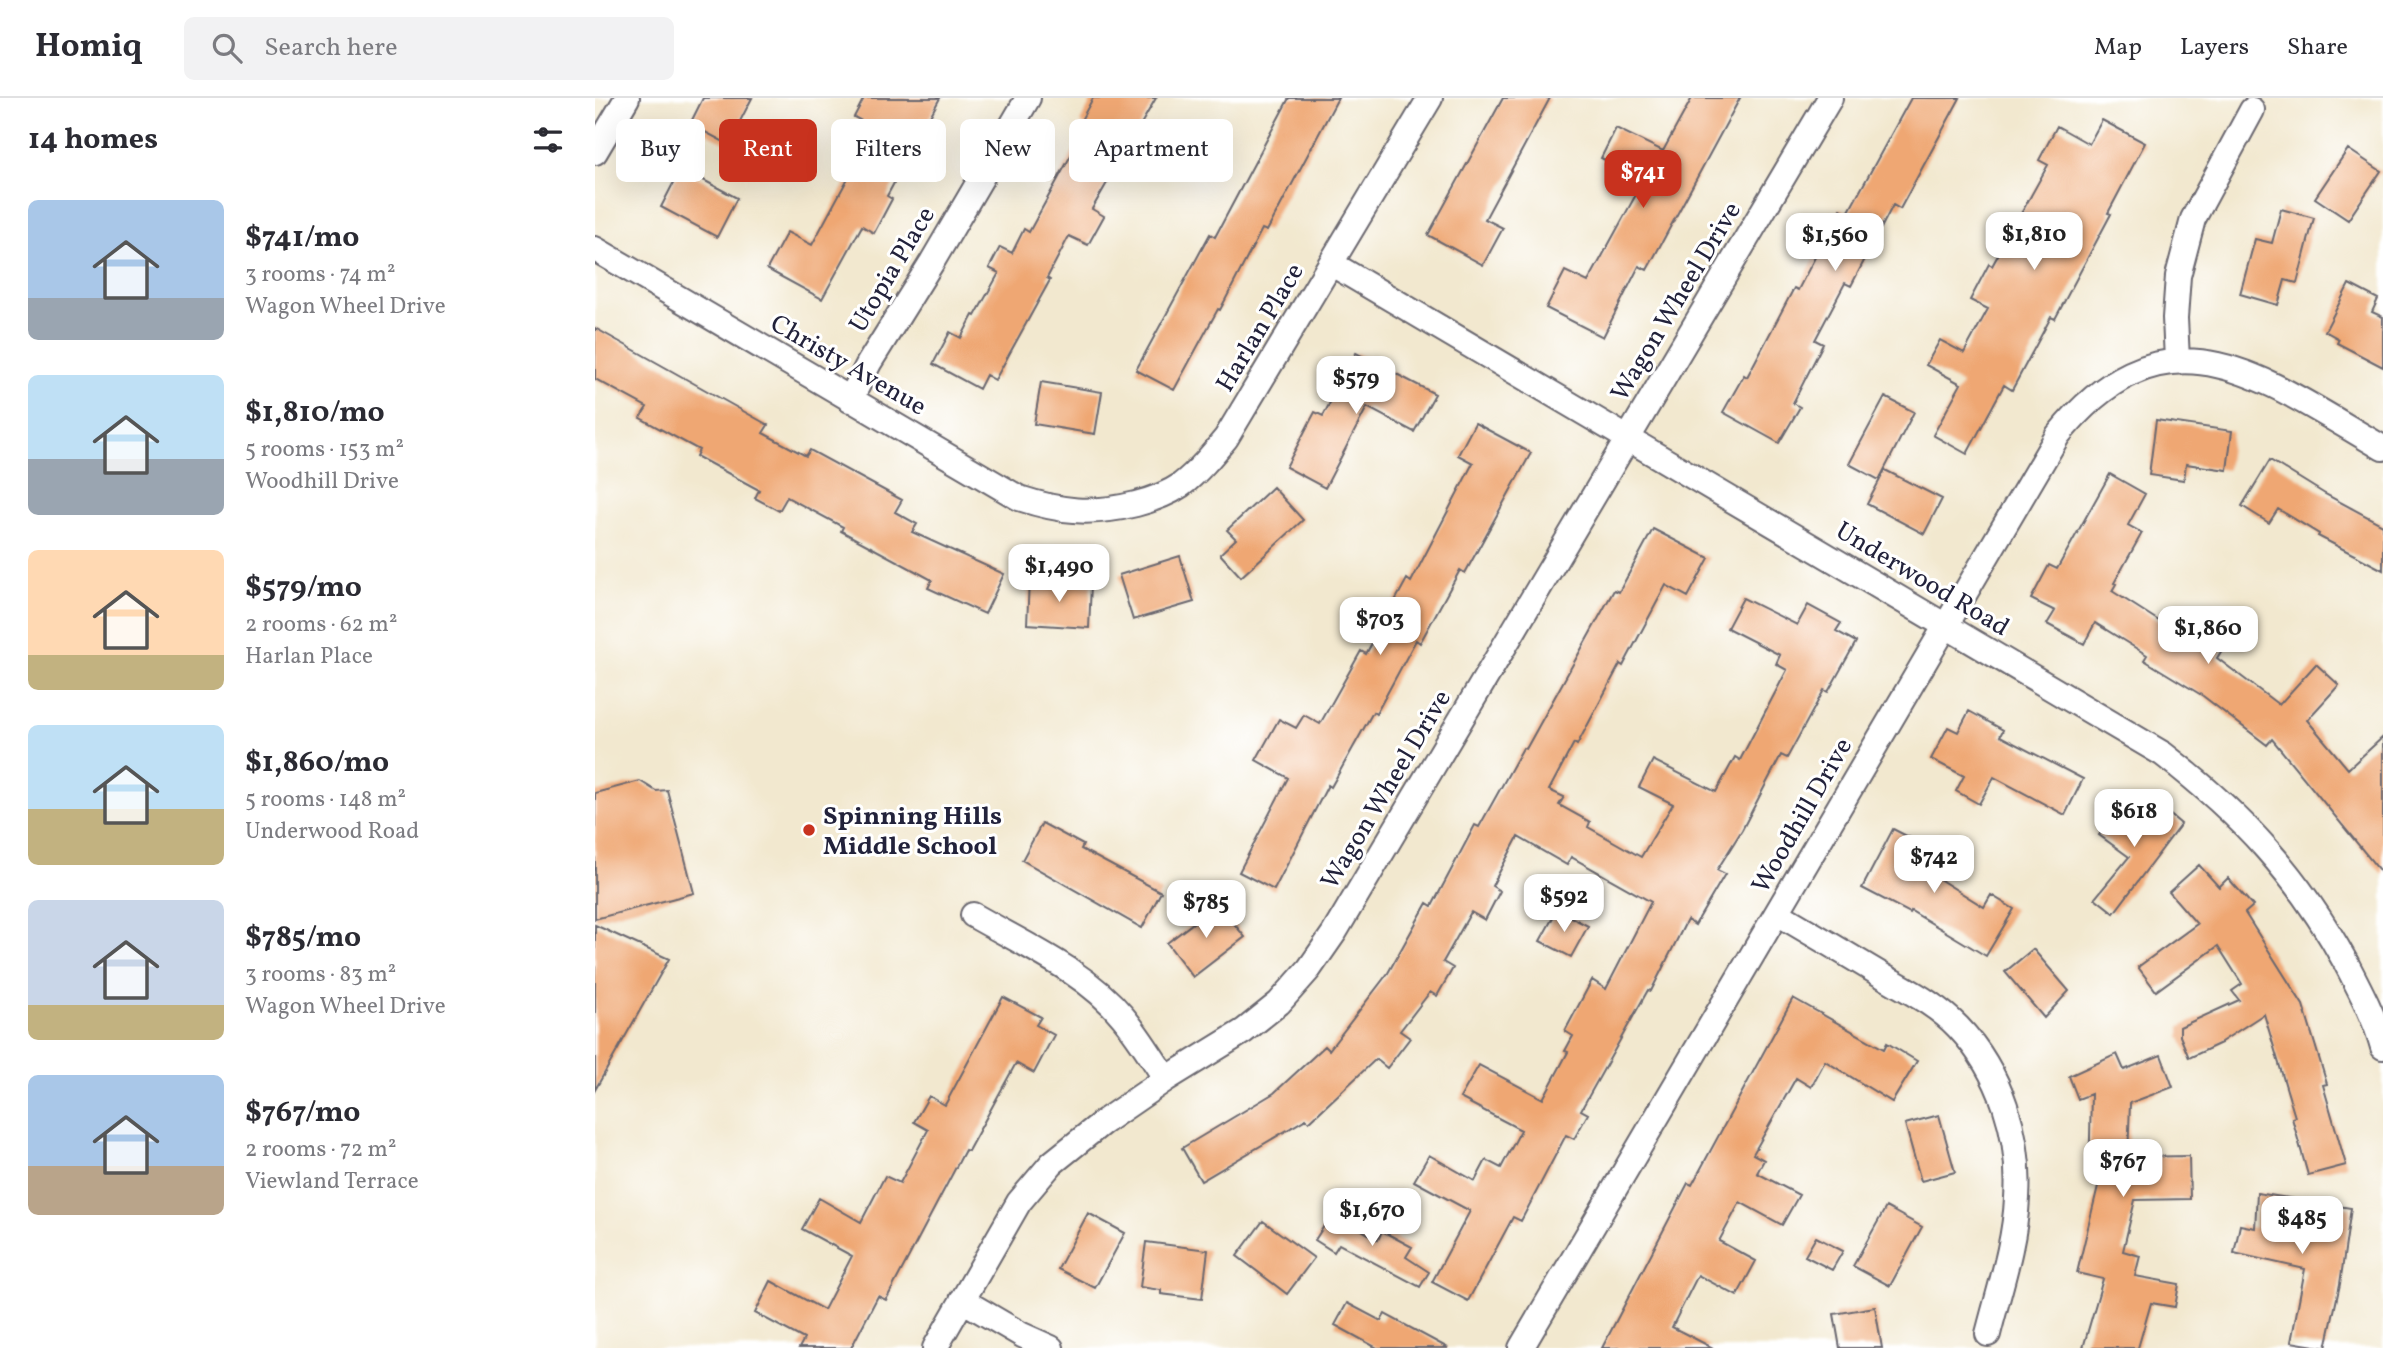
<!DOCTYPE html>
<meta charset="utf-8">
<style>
:root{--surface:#fff;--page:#f2f2f3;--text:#2b2b33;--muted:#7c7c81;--line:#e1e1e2;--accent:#c8321e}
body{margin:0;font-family:Vollkorn,serif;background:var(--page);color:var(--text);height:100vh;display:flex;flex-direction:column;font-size:26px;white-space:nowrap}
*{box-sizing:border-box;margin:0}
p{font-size:23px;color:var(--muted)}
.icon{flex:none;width:38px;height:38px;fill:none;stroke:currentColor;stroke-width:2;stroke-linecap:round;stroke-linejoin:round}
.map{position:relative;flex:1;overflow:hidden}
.sheet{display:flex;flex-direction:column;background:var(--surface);width:595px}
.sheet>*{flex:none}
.banner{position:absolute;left:21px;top:21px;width:665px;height:63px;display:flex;gap:14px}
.price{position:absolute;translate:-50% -60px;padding:0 16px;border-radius:14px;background:#fff;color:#222;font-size:23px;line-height:46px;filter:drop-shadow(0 2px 4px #0008)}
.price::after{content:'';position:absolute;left:50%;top:42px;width:21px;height:16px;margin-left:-10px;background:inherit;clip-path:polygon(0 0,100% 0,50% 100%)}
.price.active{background:var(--accent);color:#fff}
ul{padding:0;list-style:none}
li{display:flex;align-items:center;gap:21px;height:175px;padding:0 28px}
li span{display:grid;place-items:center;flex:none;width:196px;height:140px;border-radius:10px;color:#555}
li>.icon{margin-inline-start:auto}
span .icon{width:84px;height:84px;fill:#fffc;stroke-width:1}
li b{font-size:30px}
h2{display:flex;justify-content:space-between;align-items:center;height:84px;padding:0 28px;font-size:30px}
.tag{padding:0 24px;border-radius:10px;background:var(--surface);box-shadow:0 7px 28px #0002;font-size:24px;line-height:63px}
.tag.active{background:var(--accent);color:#fff}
header{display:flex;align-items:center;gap:42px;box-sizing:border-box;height:98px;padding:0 35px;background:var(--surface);border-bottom:2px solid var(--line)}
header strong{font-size:33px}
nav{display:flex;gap:38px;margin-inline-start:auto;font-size:24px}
.search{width:490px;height:63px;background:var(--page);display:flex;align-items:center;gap:18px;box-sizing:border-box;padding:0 24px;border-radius:10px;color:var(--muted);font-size:26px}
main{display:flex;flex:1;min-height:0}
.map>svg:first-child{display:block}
</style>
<header>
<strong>Homiq</strong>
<div class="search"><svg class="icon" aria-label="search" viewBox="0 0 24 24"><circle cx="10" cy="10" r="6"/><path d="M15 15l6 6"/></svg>Search here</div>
<nav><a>Map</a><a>Layers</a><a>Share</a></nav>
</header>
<main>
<section class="sheet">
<h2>14 homes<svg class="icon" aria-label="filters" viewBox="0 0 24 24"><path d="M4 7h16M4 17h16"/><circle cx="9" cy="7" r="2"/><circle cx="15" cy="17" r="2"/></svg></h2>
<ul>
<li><span style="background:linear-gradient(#a9c7e8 70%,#9aa5b1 0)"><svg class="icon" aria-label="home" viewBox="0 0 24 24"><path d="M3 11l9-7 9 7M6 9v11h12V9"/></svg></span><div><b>$741/mo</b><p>3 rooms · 74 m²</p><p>Wagon Wheel Drive</p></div></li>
<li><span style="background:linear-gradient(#bfe0f5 60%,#9aa5b1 0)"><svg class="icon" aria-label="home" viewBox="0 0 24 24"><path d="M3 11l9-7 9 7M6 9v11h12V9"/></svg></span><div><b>$1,810/mo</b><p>5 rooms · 153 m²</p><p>Woodhill Drive</p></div></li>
<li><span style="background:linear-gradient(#ffd9b3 75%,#c2b280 0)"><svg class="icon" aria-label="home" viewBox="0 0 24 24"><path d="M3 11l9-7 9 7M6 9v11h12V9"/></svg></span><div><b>$579/mo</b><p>2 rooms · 62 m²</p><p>Harlan Place</p></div></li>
<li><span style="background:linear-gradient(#bfe0f5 60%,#c2b280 0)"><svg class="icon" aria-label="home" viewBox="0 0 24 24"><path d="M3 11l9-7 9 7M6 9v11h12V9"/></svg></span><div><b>$1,860/mo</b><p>5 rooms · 148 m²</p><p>Underwood Road</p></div></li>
<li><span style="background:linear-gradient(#c9d6e8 75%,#c2b280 0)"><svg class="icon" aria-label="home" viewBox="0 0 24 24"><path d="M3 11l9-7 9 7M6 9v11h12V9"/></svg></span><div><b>$785/mo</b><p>3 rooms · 83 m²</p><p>Wagon Wheel Drive</p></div></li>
<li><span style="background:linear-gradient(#a9c7e8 65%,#b9a48a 0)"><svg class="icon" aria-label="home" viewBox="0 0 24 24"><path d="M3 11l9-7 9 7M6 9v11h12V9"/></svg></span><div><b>$767/mo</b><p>2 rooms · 72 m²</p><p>Viewland Terrace</p></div></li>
</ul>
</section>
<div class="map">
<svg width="1788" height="1250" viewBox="0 0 1788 1250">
<rect width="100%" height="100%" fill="#fff"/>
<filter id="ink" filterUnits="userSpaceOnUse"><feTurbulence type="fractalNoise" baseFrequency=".0143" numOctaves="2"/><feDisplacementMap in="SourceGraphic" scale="14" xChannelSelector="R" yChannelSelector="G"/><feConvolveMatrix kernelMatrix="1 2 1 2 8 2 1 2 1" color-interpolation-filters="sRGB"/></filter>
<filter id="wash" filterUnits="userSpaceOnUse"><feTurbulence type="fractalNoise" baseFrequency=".00686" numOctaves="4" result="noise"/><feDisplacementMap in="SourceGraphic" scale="28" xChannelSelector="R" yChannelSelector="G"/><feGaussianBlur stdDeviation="1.57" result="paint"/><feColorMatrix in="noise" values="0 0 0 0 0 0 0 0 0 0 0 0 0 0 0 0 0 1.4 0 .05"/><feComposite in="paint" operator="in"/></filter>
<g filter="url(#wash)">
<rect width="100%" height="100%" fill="#f2e8cf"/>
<g id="blocks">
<path fill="#efa773" d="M 108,0 L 157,0 L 143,27 L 154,33 L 144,52 L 95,26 Z
M 269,0 L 345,0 L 292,98 L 297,101 L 279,135 L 267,128 L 227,201 L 172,171 L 192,134 L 217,147 L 280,30 L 259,19 Z
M 498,0 L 561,0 L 497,111 L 509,118 L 493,147 L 474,138 L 452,180 L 455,182 L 400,282 L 391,277 L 384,291 L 338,266 L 355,234 L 366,240 L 378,217 L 380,218 L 404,175 L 394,170 L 405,149 L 417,155 L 429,131 L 434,134 L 492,28 L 485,24 Z
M 694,0 L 743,0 L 672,133 L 667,131 L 625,212 L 623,211 L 579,292 L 541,272 L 615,136 L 620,139 Z
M 908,0 L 955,0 L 890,121 L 908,130 L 888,167 L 833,137 Z
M 1097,0 L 1145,0 L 1052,172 L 1044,168 L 1008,239 L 951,210 L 970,173 L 993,184 L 1049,82 L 1006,60 L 1021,30 L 1068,53 Z
M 1316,0 L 1365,0 L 1305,111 L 1298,107 L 1256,188 L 1250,185 L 1220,242 L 1228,246 L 1198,305 L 1205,309 L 1184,345 L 1128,314 L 1149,277 L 1152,279 L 1199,190 L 1203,192 L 1245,111 L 1253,115 Z
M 1507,22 L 1550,45 L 1513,115 L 1516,116 L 1460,221 L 1456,219 L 1417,292 L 1409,287 L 1372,356 L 1338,337 L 1366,286 L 1331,267 L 1345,242 L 1369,255 L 1393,211 L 1375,202 L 1394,166 L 1397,168 L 1453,67 L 1444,62 L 1462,28 L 1494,46 Z
M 1753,51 L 1786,73 L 1753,122 L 1720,100 Z
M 86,70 L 142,100 L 122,139 L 66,109 Z
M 1686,111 L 1719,120 L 1702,185 L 1690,182 L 1683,207 L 1645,196 L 1660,141 L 1677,145 Z
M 1754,186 L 1783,201 L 1777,214 L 1788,219 L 1788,269 L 1742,245 L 1744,241 L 1730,233 Z
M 0,230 L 173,327 L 168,335 L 211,358 L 215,352 L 307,402 L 300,414 L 322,426 L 317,434 L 409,476 L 390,516 L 333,490 L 337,482 L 246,433 L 248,429 L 192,399 L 184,413 L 160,400 L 164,392 L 101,358 L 104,352 L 45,320 L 52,309 L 0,281 Z
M 761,255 L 840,296 L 819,334 L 772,309 L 730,390 L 691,369 L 720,314 L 728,318 Z
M 446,284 L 507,294 L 500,336 L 439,326 Z
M 1290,299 L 1319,314 L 1284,382 L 1254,366 Z
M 1561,322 L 1637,333 L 1632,372 L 1591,366 L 1589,382 L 1554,377 Z
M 880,325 L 936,355 L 870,475 L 865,472 L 825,545 L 821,542 L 781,616 L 778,614 L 736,689 L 733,687 L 679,792 L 644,774 L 693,680 L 661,662 L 684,621 L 701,630 L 709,617 L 725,626 L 766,553 L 771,556 L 812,481 L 816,484 L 878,365 L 863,357 Z
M 1675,362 L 1730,396 L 1788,427 L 1788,472 L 1723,438 L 1724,436 L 1683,411 L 1674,425 L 1647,408 Z
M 1290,372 L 1347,401 L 1329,436 L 1272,406 Z
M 1515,376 L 1550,396 L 1533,427 L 1547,435 L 1519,485 L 1521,486 L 1517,493 L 1600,546 L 1605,539 L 1627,552 L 1622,560 L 1684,607 L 1721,566 L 1744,587 L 1712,622 L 1753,671 L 1788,639 L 1788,777 L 1677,641 L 1672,647 L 1608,598 L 1549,562 L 1552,557 L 1500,525 L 1489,546 L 1452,526 L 1460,513 L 1436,501 L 1454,467 L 1462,471 Z
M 678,389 L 708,422 L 646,479 L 625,456 L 641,441 L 632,432 Z
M 1058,431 L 1114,460 L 1093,499 L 1071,487 L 1028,568 L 1025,566 L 982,647 L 979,645 L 954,692 L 969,699 L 964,707 L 995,724 L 993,729 L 1046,759 L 1078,706 L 1044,689 L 1058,662 L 1121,694 L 1140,659 L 1145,662 L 1192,572 L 1181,566 L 1185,557 L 1132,530 L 1148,500 L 1202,527 L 1213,507 L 1246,525 L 1241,533 L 1261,544 L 1233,594 L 1229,592 L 1192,660 L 1186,657 L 1147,732 L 1122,772 L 1130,776 L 1100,827 L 1092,822 L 1056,893 L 1053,892 L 986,1012 L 993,1016 L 979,1041 L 971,1037 L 926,1123 L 918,1119 L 873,1203 L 837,1184 L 875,1113 L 819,1083 L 834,1057 L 880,1083 L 891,1062 L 906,1070 L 926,1032 L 865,1000 L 884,967 L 948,1001 L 973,954 L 970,953 L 978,938 L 970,933 L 997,882 L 1011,891 L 1056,804 L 976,759 L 972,767 L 923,739 L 897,788 L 905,793 L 890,822 L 876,814 L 848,864 L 858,870 L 842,898 L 835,894 L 805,933 L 815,940 L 792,970 L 781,961 L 714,1024 L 711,1021 L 606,1083 L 587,1050 L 679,995 L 730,948 L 734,952 L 793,875 L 832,805 L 837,808 L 880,727 L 884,729 L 928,650 L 931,651 L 1019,492 L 1024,494 Z
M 585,458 L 599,504 L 538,522 L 524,477 Z
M 434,483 L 496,487 L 494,530 L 432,526 Z
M 1374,613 L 1408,632 L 1405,638 L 1488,681 L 1470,717 L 1399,679 L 1384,706 L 1361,693 L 1369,678 L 1336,661 L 1353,629 L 1363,634 Z
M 45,683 L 61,693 L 72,692 L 99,795 L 0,821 L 0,695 Z
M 1529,704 L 1547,718 L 1553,710 L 1566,720 L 1572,714 L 1586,726 L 1519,815 L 1500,800 L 1534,759 L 1504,737 Z
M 447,725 L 488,747 L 486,751 L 566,794 L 547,830 L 427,762 Z
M 1298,731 L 1335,750 L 1328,763 L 1340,769 L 1336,776 L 1389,809 L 1396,797 L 1419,811 L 1391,858 L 1316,813 L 1315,815 L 1267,790 Z
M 1604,767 L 1624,789 L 1633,780 L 1658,808 L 1650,815 L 1708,907 L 1732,986 L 1728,987 L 1751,1067 L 1713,1077 L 1697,1020 L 1700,1019 L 1669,916 L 1626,944 L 1626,945 L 1594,960 L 1585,938 L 1585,929 L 1644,902 L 1637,893 L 1647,886 L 1623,848 L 1561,893 L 1543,869 L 1602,826 L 1574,794 Z
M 623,806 L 650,839 L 598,879 L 572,845 Z
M 962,812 L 993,828 L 976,859 L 945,843 Z
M 0,827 L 74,861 L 0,992 Z
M 1438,851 L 1474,893 L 1449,920 L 1410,874 Z
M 408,899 L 446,919 L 441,927 L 459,937 L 439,975 L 421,965 L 373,1053 L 370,1052 L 291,1202 L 283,1198 L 256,1250 L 204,1250 L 209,1241 L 160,1215 L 176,1183 L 229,1212 L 257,1158 L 207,1131 L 224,1100 L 266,1124 L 290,1078 L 305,1085 L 333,1032 L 319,1024 L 334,998 L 350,1007 Z
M 1198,900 L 1289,951 L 1292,945 L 1322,963 L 1297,1004 L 1230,963 L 1216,989 L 1201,980 L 1158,1056 L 1169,1062 L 1162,1075 L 1204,1097 L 1187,1127 L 1145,1104 L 1124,1143 L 1161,1163 L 1142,1198 L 1103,1177 L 1077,1229 L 1118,1250 L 1007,1250 L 1093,1085 L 1097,1087 Z
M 1522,956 L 1529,972 L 1566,957 L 1578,989 L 1535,1005 L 1533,1059 L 1594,1058 L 1595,1101 L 1540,1102 L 1528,1153 L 1545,1158 L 1540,1178 L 1584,1186 L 1580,1209 L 1556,1205 L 1543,1250 L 1488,1250 L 1508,1181 L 1482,1175 L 1504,1084 L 1494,1083 L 1496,996 L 1483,1001 L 1474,978 Z
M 1344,1017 L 1360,1074 L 1326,1083 L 1310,1026 Z
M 1662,1095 L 1756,1110 L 1745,1186 L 1731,1250 L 1696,1244 L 1710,1171 L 1639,1155 L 1645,1127 L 1660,1130 Z
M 1291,1109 L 1327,1129 L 1295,1188 L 1258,1168 Z
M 738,1114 L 783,1142 L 787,1133 L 817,1149 L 811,1159 L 834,1174 L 825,1189 L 744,1146 L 739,1154 L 720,1142 Z
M 493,1115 L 530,1135 L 500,1190 L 463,1171 Z
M 668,1123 L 719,1160 L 692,1196 L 642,1158 Z
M 1221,1139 L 1248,1153 L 1237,1172 L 1210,1158 Z
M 551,1144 L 613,1152 L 607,1201 L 566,1196 L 566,1192 L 545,1189 Z
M 752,1205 L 786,1223 L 790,1216 L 853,1250 L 782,1250 L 740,1227 Z
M 1280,1209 L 1287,1250 L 1245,1250 L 1239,1216 Z"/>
</g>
</g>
<g filter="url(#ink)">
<use href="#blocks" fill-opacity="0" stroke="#6b676f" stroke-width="2"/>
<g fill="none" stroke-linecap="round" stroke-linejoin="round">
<g stroke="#6b676f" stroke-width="28">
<path id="street" d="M 0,54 L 32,0
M 0,151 L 424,400 C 467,414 496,417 541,406 C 556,402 573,396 586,387 C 603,374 617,357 631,340 L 835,0
M 737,166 L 1568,656 C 1647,717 1703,777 1751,865 C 1765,892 1780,920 1788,949
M 1582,262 L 1580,220 L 1583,178 L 1598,121 L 1657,12
M 255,302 L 274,265 L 337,164 L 433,0
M 1182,815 C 1218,836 1253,857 1288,878 C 1314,893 1342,907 1363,929 C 1406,974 1426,1038 1422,1100 C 1420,1146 1404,1192 1393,1236
M 378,817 C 428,846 490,873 528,919 C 544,938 557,960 571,981
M 367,1202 L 427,1237 L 456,1250
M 340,1250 L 424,1104 L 457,1065 L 507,1025 L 571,981 L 649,933 L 684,905 L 714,871 L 739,835 L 1235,0
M 926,1250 L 1463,337 C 1573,201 1670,282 1788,350"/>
</g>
<use href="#street" stroke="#fff" stroke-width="24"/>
</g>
</g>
<circle fill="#c8321e" stroke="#fff" stroke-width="2.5" cx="214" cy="732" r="7"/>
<g text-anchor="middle" stroke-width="6" stroke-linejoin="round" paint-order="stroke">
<g font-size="26" fill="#22223b" stroke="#fff">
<text transform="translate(296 171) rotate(-59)" y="9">Utopia Place</text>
<text transform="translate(1080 203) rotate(-59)" y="9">Wagon Wheel Drive</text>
<text transform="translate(664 229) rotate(-59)" y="9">Harlan Place</text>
<text transform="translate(254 266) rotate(30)" y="9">Christy Avenue</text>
<text transform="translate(1328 480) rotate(31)" y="9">Underwood Road</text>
<text transform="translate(790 691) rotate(-59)" y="9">Wagon Wheel Drive</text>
<text transform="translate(1206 717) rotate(-60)" y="9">Woodhill Drive</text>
</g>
<g font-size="26" font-weight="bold" fill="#22223b" stroke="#fff" text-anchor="start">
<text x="228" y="726">Spinning Hills<tspan x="228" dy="30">Middle School</tspan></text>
</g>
</g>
</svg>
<b class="price active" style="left:1048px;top:112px">$741</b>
<b class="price" style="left:1439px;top:174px">$1,810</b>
<b class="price" style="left:1240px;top:175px">$1,560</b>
<b class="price" style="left:761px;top:318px">$579</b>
<b class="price" style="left:464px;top:506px">$1,490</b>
<b class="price" style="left:785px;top:559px">$703</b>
<b class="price" style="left:1613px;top:568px">$1,860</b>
<b class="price" style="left:1539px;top:751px">$618</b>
<b class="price" style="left:1339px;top:797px">$742</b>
<b class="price" style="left:969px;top:836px">$592</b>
<b class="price" style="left:611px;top:842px">$785</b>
<b class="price" style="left:1528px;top:1101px">$767</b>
<b class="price" style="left:777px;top:1150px">$1,670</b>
<b class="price" style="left:1707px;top:1158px">$485</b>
<div class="banner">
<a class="tag">Buy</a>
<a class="tag active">Rent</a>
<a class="tag">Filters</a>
<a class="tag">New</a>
<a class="tag">Apartment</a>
</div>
</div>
</main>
